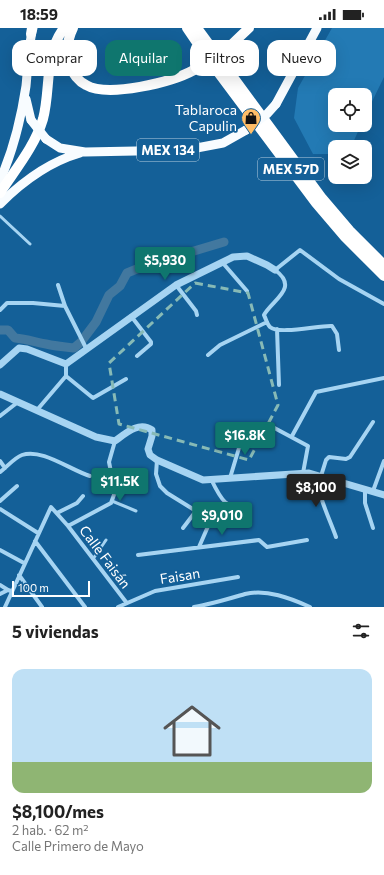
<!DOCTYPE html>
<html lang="es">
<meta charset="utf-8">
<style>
:root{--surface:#fff;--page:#f6f6f6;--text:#222;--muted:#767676;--accent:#0f766e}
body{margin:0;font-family:Commissioner,sans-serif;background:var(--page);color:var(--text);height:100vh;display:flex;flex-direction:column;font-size:15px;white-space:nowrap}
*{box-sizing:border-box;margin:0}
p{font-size:13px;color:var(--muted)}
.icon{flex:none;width:22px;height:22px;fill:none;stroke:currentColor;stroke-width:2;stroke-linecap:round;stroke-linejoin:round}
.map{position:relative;height:579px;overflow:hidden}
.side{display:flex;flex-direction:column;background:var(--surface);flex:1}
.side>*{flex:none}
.hud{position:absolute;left:12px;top:12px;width:360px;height:36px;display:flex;gap:8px}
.tools{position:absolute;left:328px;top:60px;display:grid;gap:8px}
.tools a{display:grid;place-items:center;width:44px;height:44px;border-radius:8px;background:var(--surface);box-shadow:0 4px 16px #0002;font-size:20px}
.scale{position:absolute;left:12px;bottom:10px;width:78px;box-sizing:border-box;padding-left:4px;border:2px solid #fff;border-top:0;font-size:11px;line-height:14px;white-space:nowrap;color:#fff;-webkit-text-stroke:3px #146098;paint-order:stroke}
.price{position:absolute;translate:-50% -34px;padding:0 9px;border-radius:4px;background:var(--accent);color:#fff;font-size:13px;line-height:26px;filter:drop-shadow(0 1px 2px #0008)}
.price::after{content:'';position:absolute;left:50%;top:24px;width:12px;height:9px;margin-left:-6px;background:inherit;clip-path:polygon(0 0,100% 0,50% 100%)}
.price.selected{background:#222;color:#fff}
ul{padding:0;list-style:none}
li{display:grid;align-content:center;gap:8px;height:212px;padding:0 12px}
li span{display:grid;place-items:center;height:124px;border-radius:12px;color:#555}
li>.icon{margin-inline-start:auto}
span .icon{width:72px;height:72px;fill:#fffc;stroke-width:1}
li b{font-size:17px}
h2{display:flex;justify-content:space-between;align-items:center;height:48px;padding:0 12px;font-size:17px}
.tag{padding:0 14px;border-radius:12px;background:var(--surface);box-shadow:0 4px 16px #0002;font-size:14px;line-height:36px}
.tag.selected{background:var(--accent);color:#fff}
.status{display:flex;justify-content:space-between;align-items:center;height:28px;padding:0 20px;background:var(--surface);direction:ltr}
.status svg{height:11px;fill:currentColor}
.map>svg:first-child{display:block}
</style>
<div class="status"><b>18:59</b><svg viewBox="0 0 49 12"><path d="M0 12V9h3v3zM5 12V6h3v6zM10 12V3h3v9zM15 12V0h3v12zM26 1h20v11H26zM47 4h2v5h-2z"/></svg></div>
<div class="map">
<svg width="384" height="579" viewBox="0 0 384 579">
<rect width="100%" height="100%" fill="#146098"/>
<path fill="#237ab4" d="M 332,0 L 384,0 L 384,49 L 365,88 L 365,67 L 335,67 L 335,97 L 361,97 L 351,119 L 335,119 L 335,126 L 313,126 L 294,90 L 298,60 Z"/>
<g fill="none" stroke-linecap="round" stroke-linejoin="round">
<path stroke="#42789f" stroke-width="9" d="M 0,302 L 8,302 L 15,310 C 27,311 35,314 46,316 C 55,318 65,319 74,320 L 81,314 L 96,294 L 109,267 L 120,258 L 127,245 L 144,238 L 224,214"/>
<path stroke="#a6d4f2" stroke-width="3" d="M 0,188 L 30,216
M 112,473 L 136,483
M 93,531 L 106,512"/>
<path stroke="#a6d4f2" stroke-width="4" d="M 222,234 L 247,263
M 58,257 L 65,278 L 87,322
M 176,257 L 196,283 L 197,287
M 0,282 L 7,275 L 33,275 L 65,278
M 131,288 L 151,314 L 151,316 L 137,328
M 277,301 L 279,357
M 339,322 L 337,306 L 332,298 C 320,297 279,307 270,299 C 267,296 266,291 264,287 C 272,272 300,260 275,242 L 300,222 L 339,251 L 384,276
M 208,327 L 220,317 L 267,294
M 66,336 L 66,348 L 93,370 L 126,351
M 37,382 L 66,348
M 0,388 L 18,374
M 267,396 L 308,418 L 303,445
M 292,408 L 316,364 L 384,350
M 157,432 L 156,446 L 160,458 L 167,465 L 196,483 L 209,496 L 199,519
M 0,433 L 5,440
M 0,444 C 7,439 14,430 22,427 C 42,420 70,442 90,448
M 317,447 C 318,469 329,489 336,509
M 321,448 L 326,432 L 329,429 L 346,431 L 350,429 L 373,394
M 230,450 L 239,420 L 251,414 L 255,406
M 211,451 C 221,472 226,482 250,480
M 365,461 L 365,475 L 373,500
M 373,463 L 384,433
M 0,473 L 17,458
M 0,481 L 38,505
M 57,485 L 77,475 L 83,468
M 68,498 L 111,475 L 115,464 L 109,434 L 115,413
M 183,500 L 196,483
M 35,513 L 85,579
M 0,522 L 24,535
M 138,527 L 259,512 L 267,519 L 307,512
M 19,547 L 42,579
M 0,557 L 8,562
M 0,566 L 8,562 L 11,563
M 5,579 L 51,479 L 68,498 L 126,574
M 118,579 L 155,563 L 238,549
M 194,579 C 212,576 228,571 245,566 C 267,561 290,570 310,579"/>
<path stroke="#a6d4f2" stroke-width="7" d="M 0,337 L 19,320 L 27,321 L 66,336 L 176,257 L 233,229 L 247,228 L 267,237 L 275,242
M 0,366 L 96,409 L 115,413 C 126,405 139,393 152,402 L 152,408 L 148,421 L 150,427 L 157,432 L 203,452 L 309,445 L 384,467"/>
<path stroke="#f8fcff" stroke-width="9" d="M 26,71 L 31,92
M 276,76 L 317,0
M 46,111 L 60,120 L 85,124 L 186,122 L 223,115 L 246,102
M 0,152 C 14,121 21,91 26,58 C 28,39 28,18 33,0
M 0,176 C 22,154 49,134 80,125"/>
<path stroke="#fff" stroke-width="10" d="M 73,0 C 67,12 66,23 69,36 C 72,44 78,53 86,57 C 108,70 172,54 194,42
M 187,0 L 206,28 L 316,175 L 345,209 L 384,248
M 197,0 L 321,169 L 350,203 L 384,237
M 31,6 L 32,0
M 229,19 L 249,0
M 0,165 C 15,142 35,118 43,91 C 51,61 44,26 64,0"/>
<path stroke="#f8fcff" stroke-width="9" d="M 31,92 L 46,111
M 246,102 L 267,86 L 276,76"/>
<path stroke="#fff" stroke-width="10" d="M 194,42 L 229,19"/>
</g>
<path fill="none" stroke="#87bab6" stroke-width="3" stroke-dasharray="8 5" stroke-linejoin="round" d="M 195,255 L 248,265 L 278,377 L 249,432 L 119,396 L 109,335 Z"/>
<defs>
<g id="shop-pin" transform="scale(1)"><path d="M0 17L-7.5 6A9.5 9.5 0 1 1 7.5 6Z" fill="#ffbe68" stroke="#146098"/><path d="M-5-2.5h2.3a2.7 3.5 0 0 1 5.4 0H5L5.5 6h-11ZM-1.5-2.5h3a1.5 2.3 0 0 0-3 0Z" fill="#111"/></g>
</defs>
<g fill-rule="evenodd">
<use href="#shop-pin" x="251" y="90"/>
</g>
<g text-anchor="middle" stroke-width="3.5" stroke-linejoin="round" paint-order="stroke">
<g fill="#146098" stroke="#b8cfe0" stroke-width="1">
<rect x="137" y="111" width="62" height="22" rx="3"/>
<rect x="258" y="130" width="66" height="22" rx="3"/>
</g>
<g font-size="13" font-weight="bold" fill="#fff">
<text x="168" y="127">MEX 134</text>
<text x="291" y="146">MEX 57D</text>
</g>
<g font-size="14" fill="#fff" stroke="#146098" text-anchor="end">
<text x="237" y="87">Tablaroca<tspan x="237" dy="16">Capulin</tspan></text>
</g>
<g font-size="14" fill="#fff" stroke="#146098">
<text transform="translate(105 529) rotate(53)" y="5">Calle Faisán</text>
<text transform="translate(180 548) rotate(-9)" y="5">Faisan</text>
</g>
</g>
</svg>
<div class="tools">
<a><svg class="icon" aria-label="locate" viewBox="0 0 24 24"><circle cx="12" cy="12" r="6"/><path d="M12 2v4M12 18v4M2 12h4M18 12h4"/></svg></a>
<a><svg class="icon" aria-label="layers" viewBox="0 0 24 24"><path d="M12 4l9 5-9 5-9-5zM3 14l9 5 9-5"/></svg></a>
</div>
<div class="scale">100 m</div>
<b class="price" style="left:165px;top:253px">$5,930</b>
<b class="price" style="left:245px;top:428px">$16.8K</b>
<b class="price" style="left:120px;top:474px">$11.5K</b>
<b class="price selected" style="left:316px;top:480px">$8,100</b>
<b class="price" style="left:222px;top:508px">$9,010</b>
<div class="hud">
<a class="tag">Comprar</a>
<a class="tag selected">Alquilar</a>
<a class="tag">Filtros</a>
<a class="tag">Nuevo</a>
</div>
</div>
<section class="side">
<h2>5 viviendas<svg class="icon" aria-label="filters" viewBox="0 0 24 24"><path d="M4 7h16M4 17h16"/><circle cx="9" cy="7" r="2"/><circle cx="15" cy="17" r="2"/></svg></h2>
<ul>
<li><span style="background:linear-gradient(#bfe0f5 75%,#8fb573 0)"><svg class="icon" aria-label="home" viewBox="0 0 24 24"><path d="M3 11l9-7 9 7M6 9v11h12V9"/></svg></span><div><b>$8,100/mes</b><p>2 hab. · 62 m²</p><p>Calle Primero de Mayo</p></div></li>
</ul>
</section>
